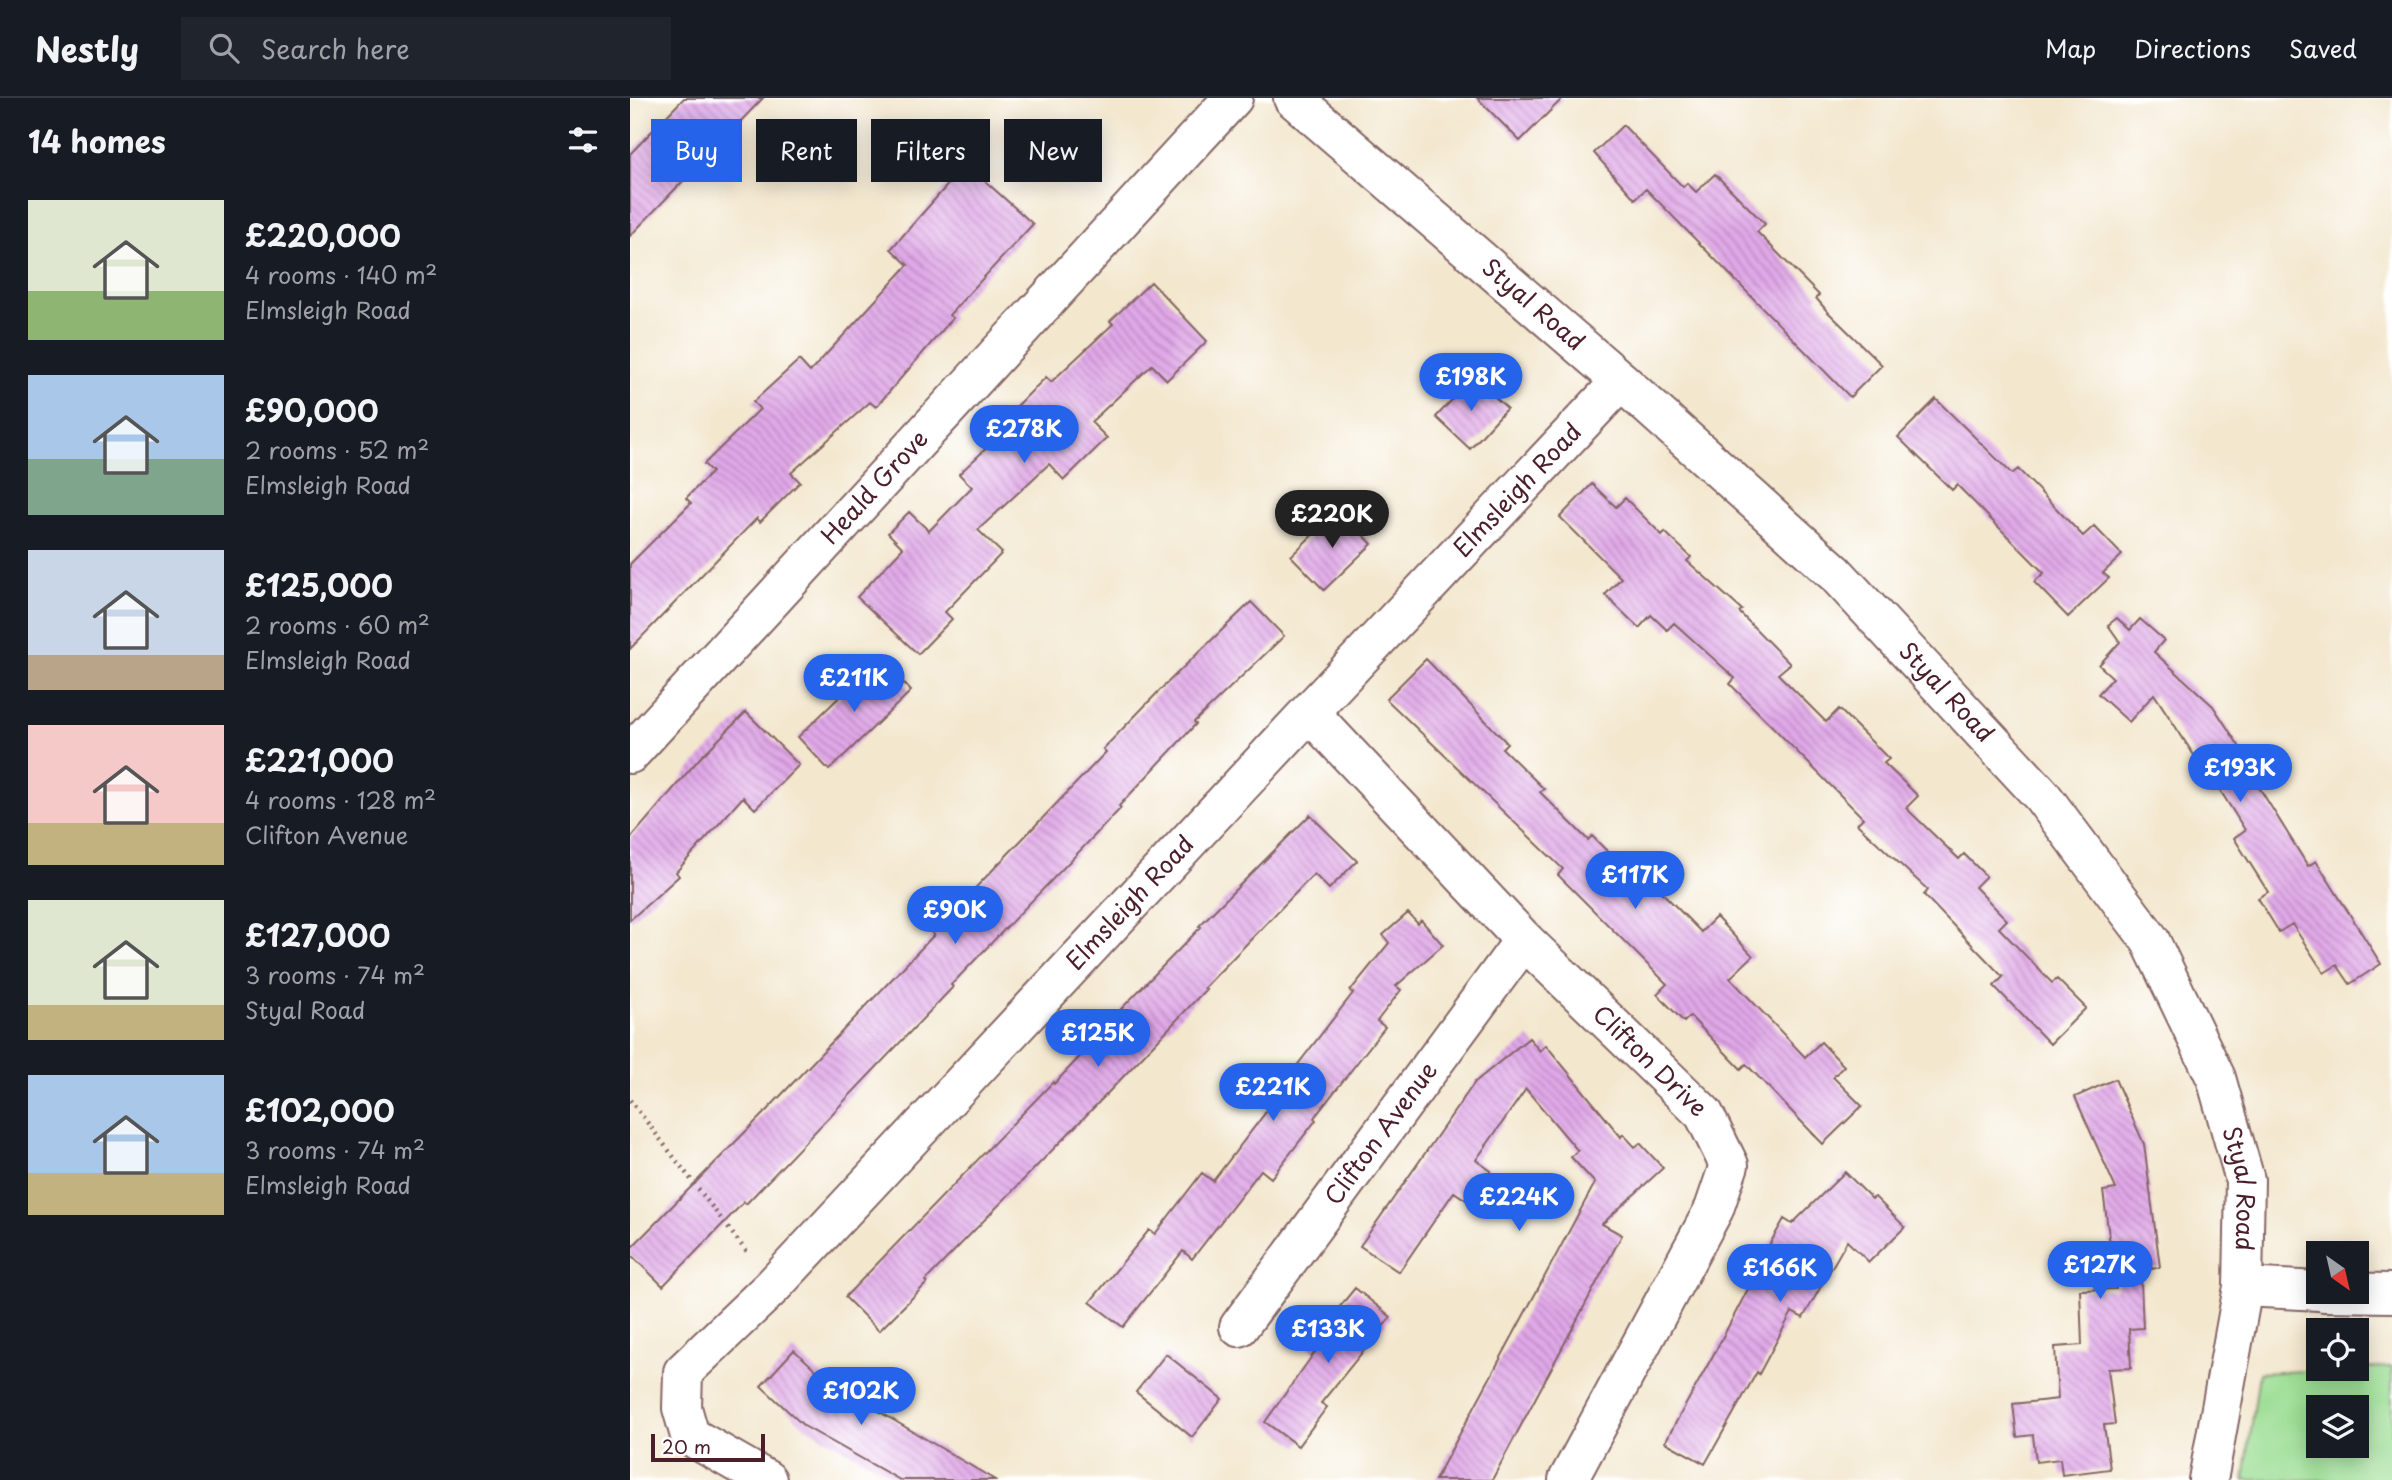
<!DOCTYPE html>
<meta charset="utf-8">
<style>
:root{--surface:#171b24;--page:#20242c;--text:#f1f3f6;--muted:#9ea1a6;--line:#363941;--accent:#2563eb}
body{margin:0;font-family:"Playpen Sans",sans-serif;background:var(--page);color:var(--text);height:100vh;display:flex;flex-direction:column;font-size:26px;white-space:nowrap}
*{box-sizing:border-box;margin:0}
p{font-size:23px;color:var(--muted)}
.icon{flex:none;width:38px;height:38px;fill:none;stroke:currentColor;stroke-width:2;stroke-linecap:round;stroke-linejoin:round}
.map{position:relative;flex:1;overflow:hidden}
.sheet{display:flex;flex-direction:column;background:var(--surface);width:630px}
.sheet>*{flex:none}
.guide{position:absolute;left:21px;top:21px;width:665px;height:63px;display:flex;gap:14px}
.needle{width:46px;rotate:146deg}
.fabs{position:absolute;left:1676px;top:1143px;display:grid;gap:14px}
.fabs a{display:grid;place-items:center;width:63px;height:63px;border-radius:0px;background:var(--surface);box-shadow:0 4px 18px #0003;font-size:35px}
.scale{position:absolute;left:21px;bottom:18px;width:114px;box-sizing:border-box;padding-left:7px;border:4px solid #4a1f2b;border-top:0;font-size:19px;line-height:24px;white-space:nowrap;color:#4a1f2b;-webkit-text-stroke:5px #fff;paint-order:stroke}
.price{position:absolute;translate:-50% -60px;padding:0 16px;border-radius:24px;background:var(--accent);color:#fff;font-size:23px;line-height:46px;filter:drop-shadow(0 2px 4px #0008)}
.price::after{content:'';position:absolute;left:50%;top:42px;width:21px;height:16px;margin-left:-10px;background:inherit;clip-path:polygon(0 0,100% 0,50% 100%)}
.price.on{background:#222;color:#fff}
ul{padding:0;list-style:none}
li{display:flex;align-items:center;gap:21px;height:175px;padding:0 28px}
li span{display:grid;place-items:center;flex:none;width:196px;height:140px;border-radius:0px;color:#555}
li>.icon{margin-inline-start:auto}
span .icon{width:84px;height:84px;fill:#fffc;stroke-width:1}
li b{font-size:30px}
h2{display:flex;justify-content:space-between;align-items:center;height:84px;padding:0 28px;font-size:30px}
.chip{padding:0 24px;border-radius:0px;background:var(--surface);box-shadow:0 4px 18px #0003;font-size:24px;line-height:63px}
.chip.on{background:var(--accent);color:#fff}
header{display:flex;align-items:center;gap:42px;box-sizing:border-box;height:98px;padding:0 35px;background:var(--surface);border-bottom:2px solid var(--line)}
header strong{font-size:33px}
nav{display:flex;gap:38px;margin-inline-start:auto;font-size:24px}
.search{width:490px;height:63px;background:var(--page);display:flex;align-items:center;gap:18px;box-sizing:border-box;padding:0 24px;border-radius:0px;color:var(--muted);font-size:26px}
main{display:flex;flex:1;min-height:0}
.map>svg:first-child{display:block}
</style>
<header>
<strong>Nestly</strong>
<div class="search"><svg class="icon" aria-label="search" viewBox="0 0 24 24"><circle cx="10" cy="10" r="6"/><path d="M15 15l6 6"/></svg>Search here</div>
<nav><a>Map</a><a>Directions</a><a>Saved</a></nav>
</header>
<main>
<section class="sheet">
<h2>14 homes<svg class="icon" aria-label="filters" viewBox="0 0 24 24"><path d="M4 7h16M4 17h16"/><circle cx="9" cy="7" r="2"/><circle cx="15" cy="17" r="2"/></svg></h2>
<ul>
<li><span style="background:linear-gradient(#dfe7d0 65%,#8fb573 0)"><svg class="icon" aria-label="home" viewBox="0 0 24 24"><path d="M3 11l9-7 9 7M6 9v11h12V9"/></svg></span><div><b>£220,000</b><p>4 rooms · 140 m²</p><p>Elmsleigh Road</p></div></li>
<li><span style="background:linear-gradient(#a9c7e8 60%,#7fa58c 0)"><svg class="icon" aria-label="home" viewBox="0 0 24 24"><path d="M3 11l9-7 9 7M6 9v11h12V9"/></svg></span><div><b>£90,000</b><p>2 rooms · 52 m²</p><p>Elmsleigh Road</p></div></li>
<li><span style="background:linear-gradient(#c9d6e8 75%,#b9a48a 0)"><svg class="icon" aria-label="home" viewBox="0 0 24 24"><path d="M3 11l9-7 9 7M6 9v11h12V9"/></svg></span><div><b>£125,000</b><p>2 rooms · 60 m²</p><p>Elmsleigh Road</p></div></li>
<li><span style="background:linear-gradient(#f6c9c9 70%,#c2b280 0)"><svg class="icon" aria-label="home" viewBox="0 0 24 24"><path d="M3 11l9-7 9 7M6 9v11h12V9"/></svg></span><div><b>£221,000</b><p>4 rooms · 128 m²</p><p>Clifton Avenue</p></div></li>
<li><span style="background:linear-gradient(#dfe7d0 75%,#c2b280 0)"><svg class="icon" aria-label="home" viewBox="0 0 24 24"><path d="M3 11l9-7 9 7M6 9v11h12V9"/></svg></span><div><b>£127,000</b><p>3 rooms · 74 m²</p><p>Styal Road</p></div></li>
<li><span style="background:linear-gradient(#a9c7e8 70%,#c2b280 0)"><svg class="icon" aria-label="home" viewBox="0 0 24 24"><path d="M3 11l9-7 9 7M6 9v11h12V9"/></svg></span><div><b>£102,000</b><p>3 rooms · 74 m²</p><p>Elmsleigh Road</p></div></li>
</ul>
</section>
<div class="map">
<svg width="1762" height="1382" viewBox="0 0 1762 1382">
<defs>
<pattern id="building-back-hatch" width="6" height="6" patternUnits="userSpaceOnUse" patternTransform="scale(1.75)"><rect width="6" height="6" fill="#e0a8e8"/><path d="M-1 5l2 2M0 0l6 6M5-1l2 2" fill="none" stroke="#b888bc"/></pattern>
</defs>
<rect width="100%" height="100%" fill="#fff"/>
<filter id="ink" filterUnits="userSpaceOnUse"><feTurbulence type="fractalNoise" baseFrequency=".0143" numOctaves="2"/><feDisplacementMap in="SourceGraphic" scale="14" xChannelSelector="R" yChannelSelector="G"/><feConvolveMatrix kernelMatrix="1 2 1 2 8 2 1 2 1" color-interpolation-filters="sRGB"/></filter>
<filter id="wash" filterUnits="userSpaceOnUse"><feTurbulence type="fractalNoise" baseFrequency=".00686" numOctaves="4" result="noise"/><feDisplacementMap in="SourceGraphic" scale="28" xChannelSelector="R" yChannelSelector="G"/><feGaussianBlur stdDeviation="1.57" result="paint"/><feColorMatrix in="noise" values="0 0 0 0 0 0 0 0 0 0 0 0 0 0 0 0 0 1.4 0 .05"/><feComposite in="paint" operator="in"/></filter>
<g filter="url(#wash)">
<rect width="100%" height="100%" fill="#f3e7ce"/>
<path fill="#9dde95" stroke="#747e60" stroke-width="2" fill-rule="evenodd" d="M 1762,1269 L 1762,1382 L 1614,1382 L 1629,1275 ZM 1689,1309 L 1727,1309 L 1727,1348 L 1689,1348 Z"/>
<g id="blocks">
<path fill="url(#building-back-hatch)" d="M 54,0 L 133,0 L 0,138 L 0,56 Z
M 847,0 L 933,0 L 890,43 Z
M 993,27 L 1053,89 L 1057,85 L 1066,94 L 1085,76 L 1135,126 L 1127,134 L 1189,197 L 1186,200 L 1197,213 L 1252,267 L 1220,299 L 1016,91 L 1005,101 L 964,55 Z
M 336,66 L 403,126 L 319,217 L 323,220 L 246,309 L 240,304 L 161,375 L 170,384 L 130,424 L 127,420 L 0,551 L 0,466 L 61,405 L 56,400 L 82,374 L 74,366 L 130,311 L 123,304 L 169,262 L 180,274 L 278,167 L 261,151 Z
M 521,184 L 577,243 L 537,282 L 522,267 L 461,324 L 477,340 L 434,382 L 419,366 L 348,432 L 372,455 L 315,514 L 322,521 L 288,556 L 227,499 L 273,450 L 258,435 L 279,414 L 299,433 L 342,389 L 329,376 L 380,328 L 374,321 L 416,279 L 421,284 L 483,226 L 480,223 Z
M 843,279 L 877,310 L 840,351 L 806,319 Z
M 1306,301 L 1382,376 L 1388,371 L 1453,438 L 1464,428 L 1492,457 L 1473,475 L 1479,480 L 1438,519 L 1404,484 L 1414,475 L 1327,387 L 1322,392 L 1268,339 Z
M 962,386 L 986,409 L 995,400 L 1032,437 L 1035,434 L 1061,459 L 1057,463 L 1112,512 L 1109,514 L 1160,566 L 1148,576 L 1196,624 L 1209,611 L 1259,661 L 1254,665 L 1288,698 L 1276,710 L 1329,761 L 1334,756 L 1356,778 L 1345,789 L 1377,822 L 1369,830 L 1422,885 L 1427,881 L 1456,910 L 1420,946 L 1364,888 L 1373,879 L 1294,797 L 1298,792 L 1227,726 L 1233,720 L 1100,586 L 1105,580 L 1044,525 L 1037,532 L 1021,517 L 1009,530 L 975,497 L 991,480 L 930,419 Z
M 709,411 L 742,446 L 694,492 L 661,458 Z
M 621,504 L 654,538 L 564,624 L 566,626 L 489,708 L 491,710 L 321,887 L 323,889 L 116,1106 L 114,1104 L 33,1188 L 0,1156 L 0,1151 L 137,1012 L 304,837 L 302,835 L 476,654 L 473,651 L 533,589 Z
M 1487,520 L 1500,532 L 1510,521 L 1534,542 L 1524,554 L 1583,608 L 1611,651 L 1607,654 L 1678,768 L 1686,763 L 1751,866 L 1720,886 L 1707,867 L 1694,875 L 1662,826 L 1649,834 L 1628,800 L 1638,794 L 1604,740 L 1615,732 L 1578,673 L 1575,674 L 1524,596 L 1499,624 L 1468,596 L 1483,580 L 1469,567 L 1490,544 L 1478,527 Z
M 250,560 L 281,593 L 199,672 L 168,639 Z
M 796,561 L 877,645 L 872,650 L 914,691 L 910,694 L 958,742 L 962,738 L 994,770 L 1001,763 L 1071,834 L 1086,819 L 1123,858 L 1100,880 L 1175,959 L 1191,944 L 1214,968 L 1203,979 L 1232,1008 L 1193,1046 L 1116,966 L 1111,971 L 1060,918 L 1054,924 L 1027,896 L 1037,886 L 928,777 L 933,771 L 756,601 Z
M 116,614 L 169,667 L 125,711 L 113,699 L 46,774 L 49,778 L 0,822 L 0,741 L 69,661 Z
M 680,717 L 727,763 L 699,791 L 684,776 L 574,890 L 576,891 L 473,1000 L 295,1183 L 297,1185 L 249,1233 L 215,1199 L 423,984 L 424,986 L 493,913 L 491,911 L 571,829 L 569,828 Z
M 778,815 L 788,826 L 791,822 L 813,847 L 766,888 L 771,892 L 747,923 L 755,929 L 684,1020 L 686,1022 L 641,1080 L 631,1072 L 562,1161 L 553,1153 L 493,1229 L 460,1204 L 519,1132 L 525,1136 L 572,1075 L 583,1083 L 655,989 L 652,987 L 723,895 L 720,893 L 759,845 L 753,837 Z
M 899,940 L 910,953 L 916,947 L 991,1039 L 993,1036 L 1005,1049 L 1010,1045 L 1033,1070 L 972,1126 L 992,1137 L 862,1382 L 805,1382 L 965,1085 L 941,1059 L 948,1053 L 896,991 L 846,1062 L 861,1073 L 839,1104 L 824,1094 L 769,1174 L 730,1148 L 845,984 Z
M 1485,981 L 1514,1046 L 1530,1169 L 1522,1171 L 1517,1160 L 1510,1161 L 1513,1230 L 1499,1231 L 1501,1270 L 1478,1271 L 1485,1326 L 1474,1327 L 1480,1371 L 1432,1377 L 1430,1361 L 1406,1364 L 1403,1337 L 1387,1339 L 1383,1306 L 1428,1301 L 1425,1249 L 1452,1247 L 1450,1192 L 1486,1191 L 1473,1093 L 1486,1091 L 1445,999 Z
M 1215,1074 L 1242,1101 L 1245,1099 L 1275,1129 L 1239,1164 L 1217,1143 L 1173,1220 L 1162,1214 L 1129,1276 L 1127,1274 L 1075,1366 L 1035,1344 L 1086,1252 L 1119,1189 L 1116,1188 L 1154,1121 L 1162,1126 Z
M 725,1190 L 761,1219 L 691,1305 L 697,1309 L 668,1348 L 635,1324 L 685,1254 L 678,1248 Z
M 164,1252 L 199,1284 L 365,1382 L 270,1382 L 174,1328 L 131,1288 Z
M 536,1256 L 592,1301 L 562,1339 L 506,1294 Z"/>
</g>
</g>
<g filter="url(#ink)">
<use href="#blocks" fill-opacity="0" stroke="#856564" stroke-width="2"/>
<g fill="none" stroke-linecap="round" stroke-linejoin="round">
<g stroke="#856564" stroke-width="42">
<g id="minor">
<path id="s1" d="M 679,614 L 894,842 L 1074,1016 L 1099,1067 L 1084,1111 L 938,1382"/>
<path id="s2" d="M 0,656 L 603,0"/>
<path d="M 1613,1189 L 1689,1193"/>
<path d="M 1694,1194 L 1762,1195"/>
<path id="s3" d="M 609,1229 L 894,842"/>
<path id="s4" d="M 137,1382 L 60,1338 L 52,1310 L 53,1274 L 143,1188 L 679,614 L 991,283"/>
</g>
</g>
<g stroke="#856564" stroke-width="42">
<g id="major">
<path id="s5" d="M 663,0 L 991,283 L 1205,475 L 1412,698 L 1520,842 L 1586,980 L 1615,1082 L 1613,1189 L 1578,1382"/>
</g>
</g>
<path stroke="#856564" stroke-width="4.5" stroke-dasharray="2 5" stroke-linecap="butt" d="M 0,1002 L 119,1157"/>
<use href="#minor" stroke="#fff" stroke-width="38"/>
<use href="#major" stroke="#fff" stroke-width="38"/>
</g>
</g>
<g text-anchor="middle" stroke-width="5" stroke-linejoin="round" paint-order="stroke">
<g font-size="24" fill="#4a1f2b" stroke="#fff">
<text dy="8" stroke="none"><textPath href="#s5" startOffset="317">Styal Road</textPath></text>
<text dy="8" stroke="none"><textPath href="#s2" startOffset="362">Heald Grove</textPath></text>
<text dy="8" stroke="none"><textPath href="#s4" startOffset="1368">Elmsleigh Road</textPath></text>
<text dy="8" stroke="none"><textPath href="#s5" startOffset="884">Styal Road</textPath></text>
<text dy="8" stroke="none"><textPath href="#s4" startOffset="802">Elmsleigh Road</textPath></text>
<text dy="8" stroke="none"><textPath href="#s1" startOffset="488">Clifton Drive</textPath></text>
<text dy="8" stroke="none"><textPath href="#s3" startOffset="240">Clifton Avenue</textPath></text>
<text dy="8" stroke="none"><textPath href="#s5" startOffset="1472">Styal Road</textPath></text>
</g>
</g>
</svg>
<div class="fabs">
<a><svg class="needle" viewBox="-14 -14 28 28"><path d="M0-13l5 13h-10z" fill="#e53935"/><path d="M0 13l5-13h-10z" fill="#9ea1a6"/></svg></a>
<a><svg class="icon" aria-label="locate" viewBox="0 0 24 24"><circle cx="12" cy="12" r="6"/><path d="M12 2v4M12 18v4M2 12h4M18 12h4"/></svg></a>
<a><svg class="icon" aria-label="layers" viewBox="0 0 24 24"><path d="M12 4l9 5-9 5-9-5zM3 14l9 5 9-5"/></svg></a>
</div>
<div class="scale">20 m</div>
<b class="price" style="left:841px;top:315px">£198K</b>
<b class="price" style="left:394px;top:367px">£278K</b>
<b class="price on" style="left:702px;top:452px">£220K</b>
<b class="price" style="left:224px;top:616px">£211K</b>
<b class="price" style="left:1610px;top:706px">£193K</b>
<b class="price" style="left:1005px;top:813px">£117K</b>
<b class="price" style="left:325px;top:848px">£90K</b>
<b class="price" style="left:468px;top:971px">£125K</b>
<b class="price" style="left:643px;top:1025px">£221K</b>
<b class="price" style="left:889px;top:1135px">£224K</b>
<b class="price" style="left:1470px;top:1203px">£127K</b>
<b class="price" style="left:1150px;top:1206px">£166K</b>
<b class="price" style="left:698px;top:1267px">£133K</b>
<b class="price" style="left:231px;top:1329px">£102K</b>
<div class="guide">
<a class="chip on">Buy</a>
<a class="chip">Rent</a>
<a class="chip">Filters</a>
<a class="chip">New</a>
</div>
</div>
</main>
